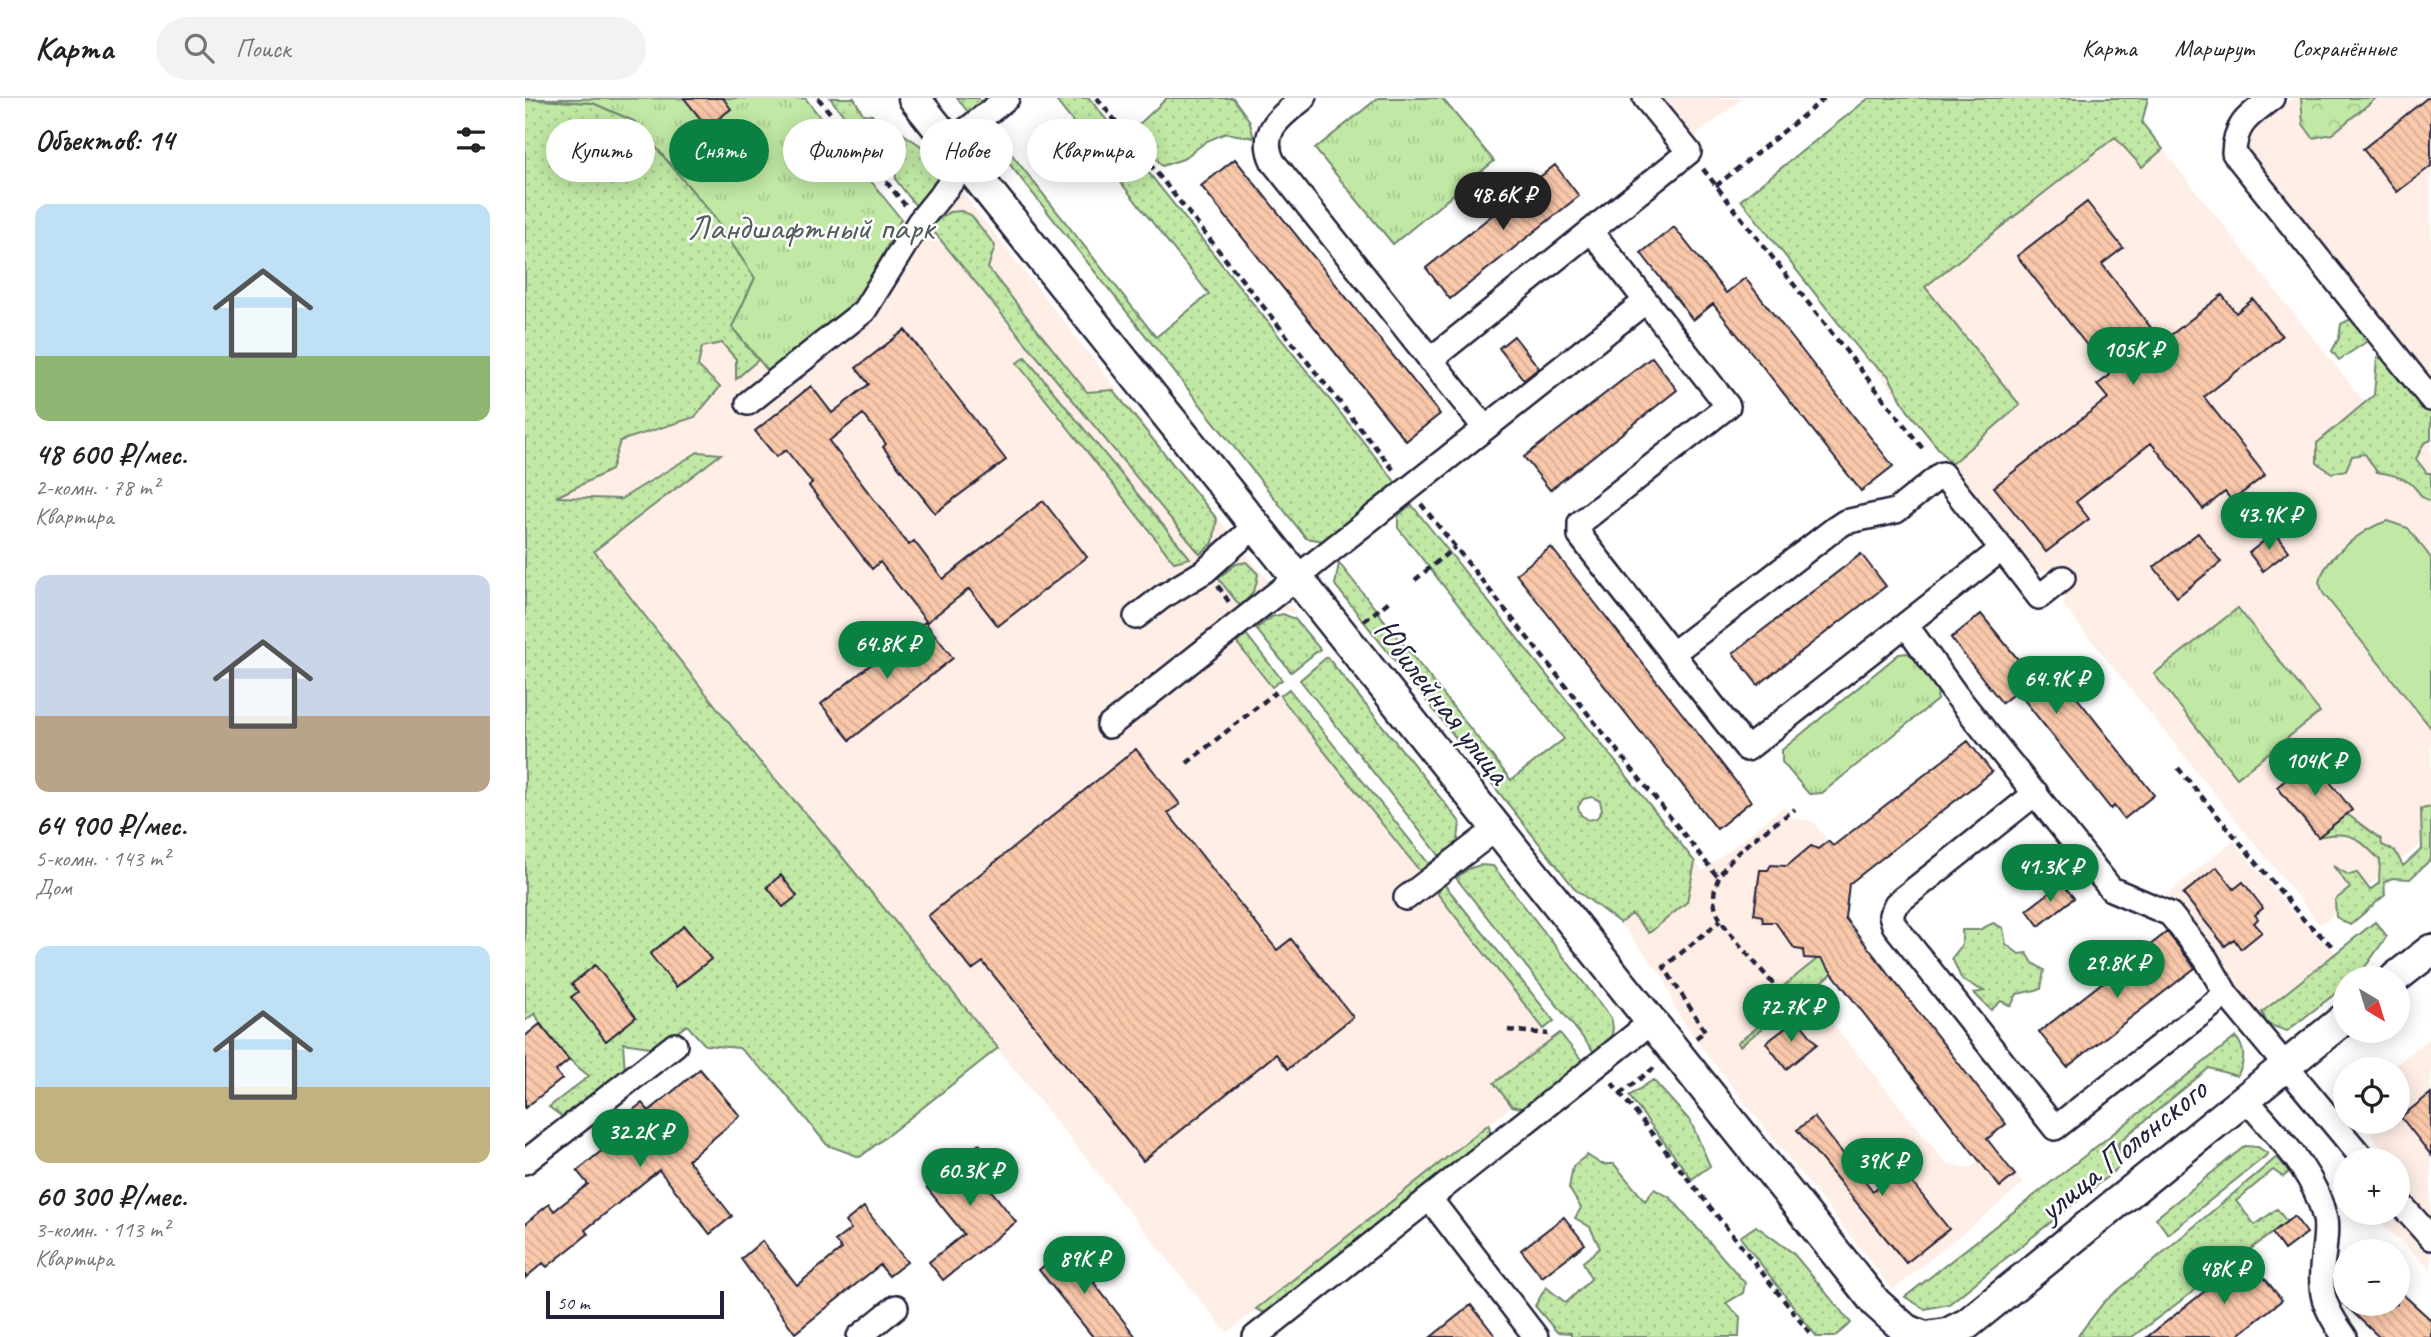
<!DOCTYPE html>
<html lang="ru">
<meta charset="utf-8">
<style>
:root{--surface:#fff;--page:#f2f2f2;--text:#222;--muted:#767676;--line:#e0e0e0;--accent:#0b8043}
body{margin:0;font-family:Caveat,sans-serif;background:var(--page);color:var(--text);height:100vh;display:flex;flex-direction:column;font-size:26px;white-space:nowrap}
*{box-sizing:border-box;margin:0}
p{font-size:23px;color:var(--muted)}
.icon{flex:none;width:38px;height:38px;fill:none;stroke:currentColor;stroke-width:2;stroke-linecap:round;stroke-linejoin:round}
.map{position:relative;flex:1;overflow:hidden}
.details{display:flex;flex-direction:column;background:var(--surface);width:525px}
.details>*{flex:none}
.banner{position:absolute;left:21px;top:21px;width:665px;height:63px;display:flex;gap:14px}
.needle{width:46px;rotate:142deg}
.controls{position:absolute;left:1808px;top:868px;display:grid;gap:14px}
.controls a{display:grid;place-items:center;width:77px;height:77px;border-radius:50%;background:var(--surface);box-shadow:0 4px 18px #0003;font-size:35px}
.scale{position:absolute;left:21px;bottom:18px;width:178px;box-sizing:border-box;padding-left:7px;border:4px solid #22223b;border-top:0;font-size:19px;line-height:24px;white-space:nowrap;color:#22223b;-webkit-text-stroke:5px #fff;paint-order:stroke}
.price{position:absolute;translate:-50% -60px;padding:0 16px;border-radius:24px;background:var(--accent);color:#fff;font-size:23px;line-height:46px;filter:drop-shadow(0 2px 4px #0008)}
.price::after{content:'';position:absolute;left:50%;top:42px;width:21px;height:16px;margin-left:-10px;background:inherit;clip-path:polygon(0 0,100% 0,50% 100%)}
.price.active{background:#222;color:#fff}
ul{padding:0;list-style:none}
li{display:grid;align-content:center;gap:14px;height:371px;padding:0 35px}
li span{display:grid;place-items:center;height:217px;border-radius:14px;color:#555}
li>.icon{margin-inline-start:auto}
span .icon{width:126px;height:126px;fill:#fffc;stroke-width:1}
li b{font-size:30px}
h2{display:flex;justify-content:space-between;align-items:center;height:84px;padding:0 35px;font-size:30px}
.tag{padding:0 24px;border-radius:32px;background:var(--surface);box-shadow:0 4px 18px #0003;font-size:24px;line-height:63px}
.tag.active{background:var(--accent);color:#fff}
header{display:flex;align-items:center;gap:42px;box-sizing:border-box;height:98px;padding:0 35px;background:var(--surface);border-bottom:2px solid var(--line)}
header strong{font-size:33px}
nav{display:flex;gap:38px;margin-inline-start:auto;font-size:24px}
.search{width:490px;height:63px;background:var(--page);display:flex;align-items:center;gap:18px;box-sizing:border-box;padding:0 24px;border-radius:38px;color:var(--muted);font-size:26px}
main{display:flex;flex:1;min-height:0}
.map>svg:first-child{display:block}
</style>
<header>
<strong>Карта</strong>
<div class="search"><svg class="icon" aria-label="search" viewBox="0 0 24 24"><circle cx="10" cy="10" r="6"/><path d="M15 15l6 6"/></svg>Поиск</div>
<nav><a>Карта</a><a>Маршрут</a><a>Сохранённые</a></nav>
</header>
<main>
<section class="details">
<h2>Объектов: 14<svg class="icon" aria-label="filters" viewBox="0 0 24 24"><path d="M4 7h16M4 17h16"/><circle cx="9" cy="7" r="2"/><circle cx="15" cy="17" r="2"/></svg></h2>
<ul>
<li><span style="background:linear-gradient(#bfe0f5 70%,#8fb573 0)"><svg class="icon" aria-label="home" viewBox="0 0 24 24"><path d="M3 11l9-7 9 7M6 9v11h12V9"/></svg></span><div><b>48 600 ₽/мес.</b><p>2-комн. · 78 m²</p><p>Квартира</p></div></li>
<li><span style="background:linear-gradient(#c9d6e8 65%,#b9a48a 0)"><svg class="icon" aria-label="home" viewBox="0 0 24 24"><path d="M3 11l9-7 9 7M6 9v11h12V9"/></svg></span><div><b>64 900 ₽/мес.</b><p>5-комн. · 143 m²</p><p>Дом</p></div></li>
<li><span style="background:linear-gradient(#bfe0f5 65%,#c2b280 0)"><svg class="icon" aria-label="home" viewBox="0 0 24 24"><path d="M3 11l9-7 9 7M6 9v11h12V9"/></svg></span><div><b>60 300 ₽/мес.</b><p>3-комн. · 113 m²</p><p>Квартира</p></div></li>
</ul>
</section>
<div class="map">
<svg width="1906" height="1239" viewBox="0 0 1906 1239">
<defs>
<pattern id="grass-dots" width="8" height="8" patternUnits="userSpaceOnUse" patternTransform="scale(1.75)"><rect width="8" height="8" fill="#c1e9a5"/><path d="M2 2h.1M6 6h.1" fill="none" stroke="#a6c88f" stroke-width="1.8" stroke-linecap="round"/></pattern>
<pattern id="forest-crowns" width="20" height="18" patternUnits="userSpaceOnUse" patternTransform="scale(1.75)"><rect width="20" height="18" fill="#c1e9a5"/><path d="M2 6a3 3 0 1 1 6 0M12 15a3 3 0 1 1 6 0" fill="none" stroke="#a6c88f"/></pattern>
<pattern id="park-tufts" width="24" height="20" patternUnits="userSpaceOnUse" patternTransform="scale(1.75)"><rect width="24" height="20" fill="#c1e9a5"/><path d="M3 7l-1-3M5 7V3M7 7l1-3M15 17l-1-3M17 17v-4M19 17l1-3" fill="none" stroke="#a6c88f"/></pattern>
<pattern id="building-back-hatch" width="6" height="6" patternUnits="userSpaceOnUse" patternTransform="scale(1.75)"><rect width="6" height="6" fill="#fac8aa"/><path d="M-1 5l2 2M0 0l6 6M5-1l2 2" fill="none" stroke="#d6ac93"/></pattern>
</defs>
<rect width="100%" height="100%" fill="#fff"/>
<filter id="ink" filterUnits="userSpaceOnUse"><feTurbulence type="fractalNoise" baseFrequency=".0143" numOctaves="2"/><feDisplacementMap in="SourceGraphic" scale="14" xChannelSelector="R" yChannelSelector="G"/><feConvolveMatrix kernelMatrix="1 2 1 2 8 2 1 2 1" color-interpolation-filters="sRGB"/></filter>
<g filter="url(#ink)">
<path fill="#feeee6" d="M 1131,0 L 1218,0 L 1169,40 L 1160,35 Z
M 1344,0 L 1597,0 L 1873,346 L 1906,319 L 1906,738 L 1795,827 L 1538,507 L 1543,486 L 1534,474 L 1510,472 L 1216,102 Z
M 1767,0 L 1906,0 L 1906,282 L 1719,51 L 1722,37 Z
M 414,65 L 725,461 L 772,516 L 761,512 L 744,514 L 715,537 L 713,545 L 1027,940 L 969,985 L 987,1008 L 702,1235 L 380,836 L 234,663 L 68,453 L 195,357 L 173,355 L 96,401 L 29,400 L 86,372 L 94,343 L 140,330 L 173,268 L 177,249 L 197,245 L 211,261 L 212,280 L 233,262 L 243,273 L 336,200 L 376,121 L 394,112 L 417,76 Z
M 1258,709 L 1268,720 L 1288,723 L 1303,743 L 1293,751 L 1286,749 L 1262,768 L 1247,767 L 1243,772 L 1235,772 L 1229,816 L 1237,818 L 1239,824 L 1250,824 L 1270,851 L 1278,852 L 1279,860 L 1296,861 L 1308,875 L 1283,895 L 1421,1065 L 1444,1070 L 1473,1054 L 1498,1086 L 1368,1192 L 1174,946 L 1149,910 L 1141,883 L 1095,825 L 1107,816 L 1123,835 L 1161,804 L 1170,764 L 1178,773 Z
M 1708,743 L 1771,818 L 1812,855 L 1738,914 L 1737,918 L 1702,879 L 1697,865 L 1642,796 Z
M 1906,939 L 1906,1172 L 1845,1115 L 1872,1115 L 1872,1062 L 1842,1062 L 1857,1050 L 1836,1024 L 1872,1024 L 1872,971 L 1865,971 Z"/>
<path fill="url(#grass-dots)" stroke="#728670" stroke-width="2" fill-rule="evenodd" d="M 305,0 L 329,0 L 338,16 L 347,17 L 358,30 L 358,67 Z
M 432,0 L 453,0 L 457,5 L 443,14 Z
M 529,0 L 564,0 L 872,386 L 809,437 L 799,443 L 781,440 L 475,54 L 477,44 L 631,239 L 684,196 Z
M 642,0 L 708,0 L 724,22 L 729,40 L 701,35 L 682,43 L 658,61 L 637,68 L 609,31 Z
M 1344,0 L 1623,0 L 1617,25 L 1638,51 L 1617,69 L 1590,39 L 1400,189 L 1495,307 L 1426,366 L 1382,312 L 1363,277 L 1341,260 L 1216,102 Z
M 0,1 L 68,5 L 109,23 L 187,116 L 230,180 L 207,229 L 233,262 L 211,281 L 211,261 L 197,245 L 177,249 L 173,268 L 195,289 L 170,319 L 95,343 L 86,372 L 31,399 L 96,401 L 173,354 L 196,356 L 69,453 L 234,663 L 292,728 L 473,950 L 335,1059 L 302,1047 L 250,983 L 214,950 L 180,947 L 162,927 L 131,950 L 98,945 L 100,974 L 39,1020 L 24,1009 L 64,978 C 42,961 21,940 10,915 L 0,923 Z
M 374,33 L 405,54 L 417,76 L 394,112 L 371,82 L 368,38 Z
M 436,113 L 446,117 L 470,148 L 463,170 L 562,294 L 588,292 L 692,421 L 688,445 L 675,456 L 404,128 L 424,114 Z
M 1826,221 L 1840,232 L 1841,244 L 1814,262 L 1807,253 L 1814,240 L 1816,226 Z
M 500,259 L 665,460 L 649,464 L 492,265 Z
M 1852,260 L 1870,262 L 1906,306 L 1906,342 L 1899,345 L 1891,361 L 1902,375 L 1906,375 L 1906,403 C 1895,401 1894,392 1885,385 C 1875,378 1864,376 1852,374 L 1840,356 L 1827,358 L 1821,372 L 1807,375 L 1792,365 L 1792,345 L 1849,297 Z
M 886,406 L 1170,764 L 1162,804 L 1124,835 L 1107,816 L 1095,825 L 1051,792 L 810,487 L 814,465 L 986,682 L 1039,641 L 873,430 L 873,418 ZM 1067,699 L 1075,703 L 1077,712 L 1072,720 L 1064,722 L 1056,717 L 1053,709 L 1058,701 Z
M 721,464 L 733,476 C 732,490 726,499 715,508 L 693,480 L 711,466 Z
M 758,516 L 770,521 L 795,551 L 766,574 L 731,531 L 746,519 Z
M 721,536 L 757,582 L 747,589 L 712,545 Z
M 802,559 L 935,724 L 932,751 L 918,762 L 775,582 Z
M 764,591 L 908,771 L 898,777 L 755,598 Z
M 1906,709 L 1906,761 L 1885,781 L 1867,780 L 1859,784 L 1860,797 L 1825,827 L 1811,819 L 1810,802 L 1825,790 L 1808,768 L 1824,777 L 1832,775 L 1845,792 L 1854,785 L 1855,762 C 1831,739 1828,732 1793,739 L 1822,716 L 1856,741 L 1857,747 L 1870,753 L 1878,768 L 1897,751 L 1896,711 Z
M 955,767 L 968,768 L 1086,920 C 1092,938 1083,944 1070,955 L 931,780 L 943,771 Z
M 919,786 L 1029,923 L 1019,931 L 912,795 Z
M 1850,824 L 1862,838 L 1835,876 L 1830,880 L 1820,880 L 1820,888 L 1762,933 L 1742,926 L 1737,914 Z
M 1468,825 L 1478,830 L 1481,846 L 1494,856 L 1502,855 L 1508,865 L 1519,872 L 1516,891 L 1492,896 L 1486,908 L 1476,903 L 1466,912 L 1449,895 L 1459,893 L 1437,882 L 1427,860 L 1437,847 L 1437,832 L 1454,832 Z
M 1292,861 L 1296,861 L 1308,875 L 1215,948 L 1212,945 L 1250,916 L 1250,895 Z
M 1035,935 L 1059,965 L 1001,1011 L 987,1008 L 969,985 Z
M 1711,939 C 1721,952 1720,964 1712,978 L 1684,970 L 1594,1044 L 1593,1070 L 1424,1206 L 1400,1211 L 1380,1199 Z
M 1128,982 L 1166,1024 L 1185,1068 L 1167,1081 L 1104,998 Z
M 964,1026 L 966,1041 L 744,1217 L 731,1211 Z
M 1720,1048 L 1733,1049 L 1743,1056 L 1643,1136 L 1631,1120 Z
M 1062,1057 L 1076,1066 L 1089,1066 L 1120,1103 L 1129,1091 L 1146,1100 L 1220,1185 L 1218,1195 L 1201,1205 L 1215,1219 L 1214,1239 L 1046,1239 L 1046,1235 L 1032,1234 L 1010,1208 L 1021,1189 L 1041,1205 L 1066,1181 L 1058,1164 L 1075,1150 L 1065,1129 L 1050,1120 L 1056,1110 L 1044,1090 L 1048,1068 Z
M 1752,1059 L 1764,1074 L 1758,1079 L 1748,1072 L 1711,1103 L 1730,1127 L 1752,1111 L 1762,1124 L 1607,1239 L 1552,1239 L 1579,1204 Z
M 1231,1128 L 1268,1155 L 1326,1225 L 1309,1239 L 1292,1239 L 1215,1139 Z"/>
<path fill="url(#forest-crowns)" stroke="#728670" stroke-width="2" d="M 1776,0 L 1851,0 L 1807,36 L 1788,40 L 1778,26 Z"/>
<path fill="url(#park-tufts)" stroke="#728670" stroke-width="2" d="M 280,0 L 376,121 L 336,200 L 243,273 L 207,229 L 230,180 L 187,116 L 109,23 L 68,5 L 0,1 Z
M 853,0 L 917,0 L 969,63 L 868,146 L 790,51 Z
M 1713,510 L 1795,614 L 1712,680 L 1629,576 Z
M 1382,555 L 1390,560 L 1413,591 L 1412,602 L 1297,695 L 1284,696 L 1257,664 L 1257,652 L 1374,556 Z"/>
<path fill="#c1e9a5" stroke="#728670" stroke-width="2" d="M 1862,423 L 1883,430 L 1906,460 L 1906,630 L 1798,495 L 1794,484 C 1801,459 1837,431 1862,423 Z"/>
<path fill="url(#building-back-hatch)" stroke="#22223b" stroke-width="2" d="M 159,0 L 198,0 L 206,11 L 182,29 Z
M 1902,0 L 1906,0 L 1906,68 L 1872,94 L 1838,51 Z
M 710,61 L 915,316 L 881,343 L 676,88 Z
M 1030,67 L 1054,98 L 925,201 L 901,170 Z
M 1562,104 L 1598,150 L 1577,166 L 1637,244 L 1697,197 L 1711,215 L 1728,201 L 1757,238 L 1679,299 L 1740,377 L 1707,403 L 1700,394 L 1678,411 L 1626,345 L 1551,404 L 1564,421 L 1521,454 L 1469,389 L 1583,300 L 1572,287 L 1585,277 L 1492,158 Z
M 1149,129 L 1201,195 L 1220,180 L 1368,368 L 1336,393 L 1188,206 L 1168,222 L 1116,155 Z
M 380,232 L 481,362 L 410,415 L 358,349 L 361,346 L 338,316 L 304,343 L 384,447 L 389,443 L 418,481 L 518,403 L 562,459 L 473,528 L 444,491 L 402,524 L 355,464 L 347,471 L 284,388 L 287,385 L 261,352 L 251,359 L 230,333 L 286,288 L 307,315 L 344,286 L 331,270 Z
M 989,238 L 1014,270 L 999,282 L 974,250 Z
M 1127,259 L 1152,292 L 1025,392 L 999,359 Z
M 1750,434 L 1764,453 L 1738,473 L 1724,455 Z
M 1673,435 L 1696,464 L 1652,499 L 1629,469 Z
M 1026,449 L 1226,703 L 1192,731 L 991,476 Z
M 1336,456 L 1361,488 L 1233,587 L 1208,555 Z
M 1456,516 L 1509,581 L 1526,567 L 1629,697 L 1599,721 L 1589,708 L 1586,711 L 1492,593 L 1477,605 L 1426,540 Z
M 400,524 L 428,560 L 325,642 L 296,606 Z
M 1443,643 L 1467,674 L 1324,786 L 1320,820 L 1481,1026 L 1462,1041 L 1490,1077 L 1475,1089 L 1296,861 L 1279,860 L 1278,852 L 1270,851 L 1250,824 L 1238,824 L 1237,818 L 1229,816 L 1235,772 L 1243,772 L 1246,767 L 1262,768 L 1286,748 L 1293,751 L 1303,743 L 1308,748 Z
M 611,651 L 655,706 L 643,715 L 752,852 L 766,841 L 828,919 L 763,971 L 751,956 L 618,1063 L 458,864 L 447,872 L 403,818 Z
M 1787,661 L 1827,712 L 1793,739 L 1752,689 Z
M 1692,769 L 1709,791 L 1718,784 L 1738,810 L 1730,817 L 1733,821 L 1729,825 L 1737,834 L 1716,851 L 1709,841 L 1700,848 L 1658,796 Z
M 256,777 L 272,798 L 258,809 L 242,789 Z
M 1537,785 L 1549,800 L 1514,828 L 1502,812 Z
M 159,828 L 186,861 L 151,889 L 125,856 Z
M 1642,834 L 1670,870 L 1542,969 L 1514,934 Z
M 70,867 L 111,919 L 81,943 L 46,899 L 53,894 L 47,886 Z
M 1272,921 L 1292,946 L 1261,971 L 1241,945 Z
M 15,926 L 44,962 L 31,973 L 37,981 L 0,1010 L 0,938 Z
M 175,971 L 215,1018 L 163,1062 L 207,1118 L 185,1136 L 134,1072 L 60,1132 L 63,1136 L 22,1169 L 18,1165 L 0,1180 L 0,1126 L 24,1106 L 29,1113 L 63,1086 L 52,1073 L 102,1032 L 94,1023 L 117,1005 L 124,1013 Z
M 1906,995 L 1906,1057 L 1876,1019 Z
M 1289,1019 L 1348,1093 L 1376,1071 L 1424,1131 L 1381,1165 L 1272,1032 Z
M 454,1046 L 480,1075 L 481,1079 L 465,1091 L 491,1124 L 418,1182 L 404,1164 L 439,1136 L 402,1090 Z
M 339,1109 L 382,1164 L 364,1178 L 355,1167 L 270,1235 L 216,1161 L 237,1143 L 272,1187 L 317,1151 L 310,1143 L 326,1131 L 320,1124 Z
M 1769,1118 L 1782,1135 L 1759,1152 L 1747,1135 Z
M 1039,1119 L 1060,1146 L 1017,1179 L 996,1152 Z
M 544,1147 L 572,1182 L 569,1185 L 611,1239 L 568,1239 L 514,1172 Z
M 1723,1159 L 1757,1202 L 1711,1239 L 1622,1239 Z
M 1872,1191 L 1906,1222 L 1906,1239 L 1854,1239 L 1819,1206 L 1872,1206 Z
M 946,1207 L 971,1239 L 906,1239 Z"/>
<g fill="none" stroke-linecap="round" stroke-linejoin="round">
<g stroke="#22223b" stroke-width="28">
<path id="minor" d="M 779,0 C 756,18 733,33 748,64 L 960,330
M 1747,0 C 1724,18 1710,25 1709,55 L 1906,301
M 425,45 L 482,0
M 1067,134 L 1203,308 L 1055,425 L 1055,438 L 1222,651 L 1477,451 L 1514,499 L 1538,480
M 905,262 L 1164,54 L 1120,0
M 223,305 L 339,213 L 394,124 L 441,66
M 611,519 L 637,499 L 680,473 L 730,428
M 1381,527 L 1431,597 L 1586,791 L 1645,816 L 1681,861 L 1701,896 L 1839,1062
M 1147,556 L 1308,432 L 1320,424 L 1371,413 L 1417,376 L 1477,451
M 584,628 L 1121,203
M 1511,695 L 1371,806 L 1366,817 L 1369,827 L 1530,1030 L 1701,896
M 881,800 L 971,731
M 1721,1001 C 1751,1037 1790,1073 1800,1121 C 1802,1131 1800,1143 1799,1153 C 1793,1192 1797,1207 1820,1239
M 0,1064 L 150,947
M 905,1101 L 1011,1239
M 1872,1102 L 1906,1140
M 334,1239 L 371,1209
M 730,1239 L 1125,925"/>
</g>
<g stroke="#22223b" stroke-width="35">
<path id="major" d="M 389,0 L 1351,1205 L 1380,1231 L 1399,1239
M 1870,880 L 1906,852
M 1400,1239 L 1422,1236 L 1442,1226 L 1820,920"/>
</g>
<path stroke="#22223b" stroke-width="4.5" stroke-dasharray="7 5" stroke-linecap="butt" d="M 293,0 L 380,107
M 572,0 L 871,375
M 1178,71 L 1398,351
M 1191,88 L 1300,0
M 896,406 L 1192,778
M 890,482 L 930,449
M 693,488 L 704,504
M 839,523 L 867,501
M 662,665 L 751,594
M 1653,670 L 1779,822 L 1807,848
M 1248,886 C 1232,866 1212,846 1197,824 C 1165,774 1238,736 1270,711
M 983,932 L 1023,936
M 1171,940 L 1180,933 L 1139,869 L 1196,822
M 1087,985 L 1288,1239
M 1095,996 L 1129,970"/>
<use href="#minor" stroke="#fff" stroke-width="23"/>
<use href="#major" stroke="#fff" stroke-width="30"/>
</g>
</g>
<g text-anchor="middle" stroke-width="5" stroke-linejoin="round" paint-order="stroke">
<g font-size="35" fill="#525e5b" stroke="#fff">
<text x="286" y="141">Ландшафтный парк</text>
</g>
<g font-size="35" fill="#22223b" stroke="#fff">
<text transform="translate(918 603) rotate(52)" y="12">Юбилейная улица</text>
<text transform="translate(1597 1051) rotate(-39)" y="12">улица Полонского</text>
</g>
</g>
</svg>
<div class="controls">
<a><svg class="needle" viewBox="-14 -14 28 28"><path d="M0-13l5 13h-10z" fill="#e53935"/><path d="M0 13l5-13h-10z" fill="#767676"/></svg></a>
<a><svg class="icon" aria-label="locate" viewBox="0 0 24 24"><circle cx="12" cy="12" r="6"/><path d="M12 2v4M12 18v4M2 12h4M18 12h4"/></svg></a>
<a>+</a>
<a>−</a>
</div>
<div class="scale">50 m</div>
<b class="price active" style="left:978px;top:134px">48.6K ₽</b>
<b class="price" style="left:1608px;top:289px">105K ₽</b>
<b class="price" style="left:1744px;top:454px">43.9K ₽</b>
<b class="price" style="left:362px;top:583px">64.8K ₽</b>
<b class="price" style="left:1531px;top:618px">64.9K ₽</b>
<b class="price" style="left:1790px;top:700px">104K ₽</b>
<b class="price" style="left:1525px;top:806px">41.3K ₽</b>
<b class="price" style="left:1592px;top:902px">29.8K ₽</b>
<b class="price" style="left:1266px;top:946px">72.7K ₽</b>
<b class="price" style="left:115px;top:1071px">32.2K ₽</b>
<b class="price" style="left:1357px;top:1100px">39K ₽</b>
<b class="price" style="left:445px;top:1110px">60.3K ₽</b>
<b class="price" style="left:559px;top:1198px">89K ₽</b>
<b class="price" style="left:1699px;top:1208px">48K ₽</b>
<div class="banner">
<a class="tag">Купить</a>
<a class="tag active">Снять</a>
<a class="tag">Фильтры</a>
<a class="tag">Новое</a>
<a class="tag">Квартира</a>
</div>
</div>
</main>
